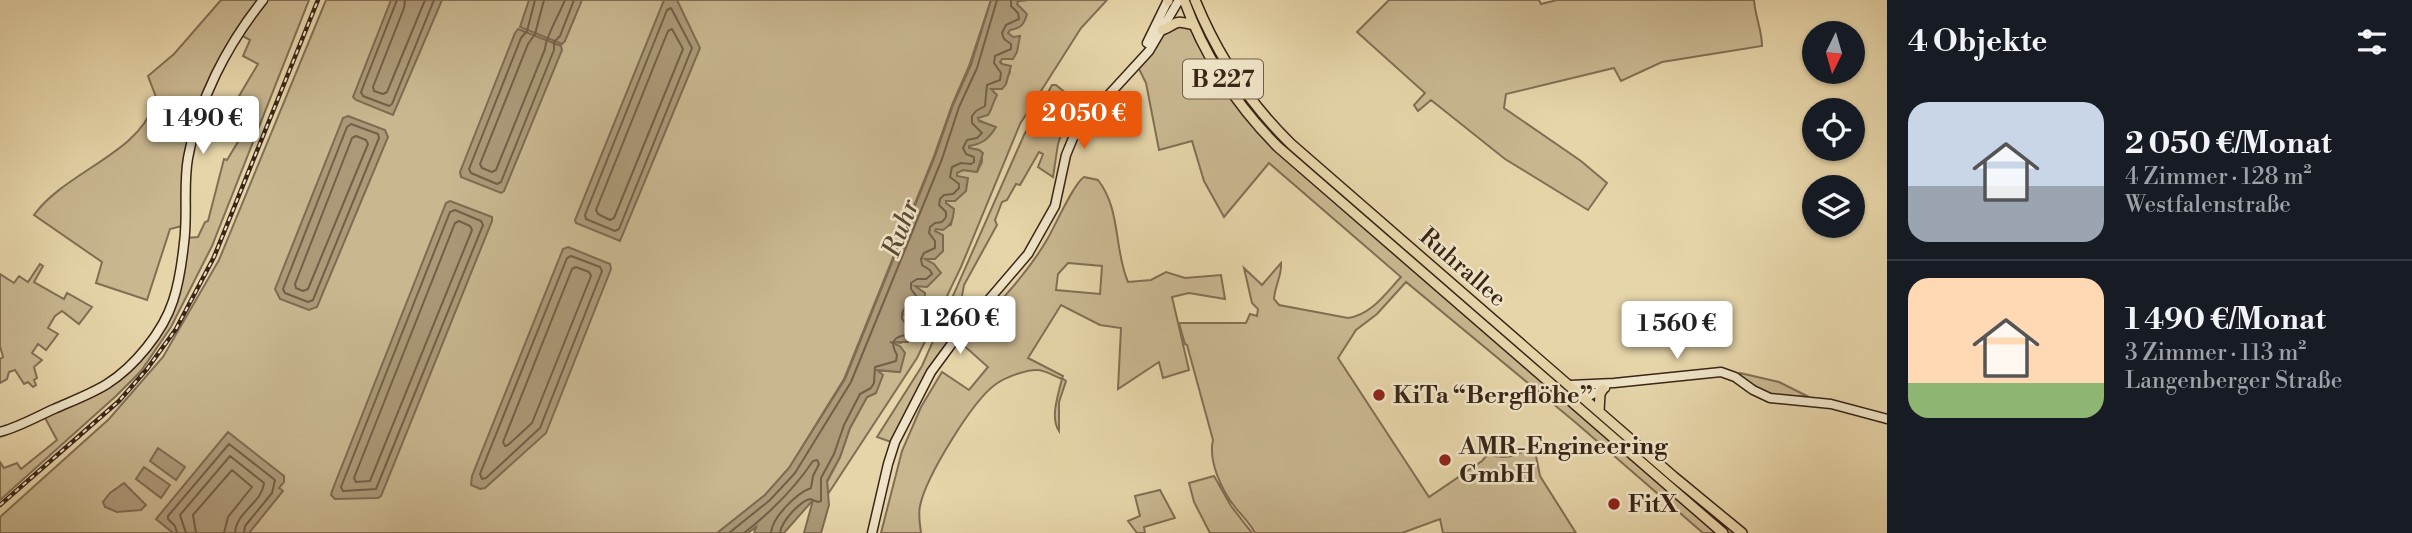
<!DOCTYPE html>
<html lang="de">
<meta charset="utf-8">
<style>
:root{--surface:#171b24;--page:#20242c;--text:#f1f3f6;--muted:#9ea1a6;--line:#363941;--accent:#ea580c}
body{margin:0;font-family:"Libre Bodoni",serif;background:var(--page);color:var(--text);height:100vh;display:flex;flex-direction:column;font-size:26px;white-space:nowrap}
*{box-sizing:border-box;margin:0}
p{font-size:23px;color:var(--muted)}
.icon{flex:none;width:38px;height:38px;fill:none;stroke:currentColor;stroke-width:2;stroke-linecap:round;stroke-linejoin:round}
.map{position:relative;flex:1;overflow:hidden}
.panel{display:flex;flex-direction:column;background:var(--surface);width:525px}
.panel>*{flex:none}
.needle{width:46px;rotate:185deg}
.tools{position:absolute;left:1802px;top:21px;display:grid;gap:14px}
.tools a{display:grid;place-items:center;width:63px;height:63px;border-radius:50%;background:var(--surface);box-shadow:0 2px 5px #0004;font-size:35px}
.price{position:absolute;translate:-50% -60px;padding:0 16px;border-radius:7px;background:#fff;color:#222;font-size:23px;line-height:46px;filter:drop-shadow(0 2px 4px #0008)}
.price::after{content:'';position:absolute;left:50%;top:42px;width:21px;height:16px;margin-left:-10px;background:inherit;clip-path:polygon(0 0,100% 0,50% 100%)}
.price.selected{background:var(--accent);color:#fff}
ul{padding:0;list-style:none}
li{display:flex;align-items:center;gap:21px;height:175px;padding:0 21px}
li+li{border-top:2px solid var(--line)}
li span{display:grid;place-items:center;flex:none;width:196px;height:140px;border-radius:21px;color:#555}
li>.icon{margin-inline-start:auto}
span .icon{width:84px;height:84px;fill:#fffc;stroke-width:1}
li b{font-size:30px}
h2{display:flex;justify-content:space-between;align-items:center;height:84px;padding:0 21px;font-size:30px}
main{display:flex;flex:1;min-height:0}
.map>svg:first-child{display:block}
</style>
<main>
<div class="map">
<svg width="1887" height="533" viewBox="0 0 1887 533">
<rect width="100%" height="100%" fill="#e6d5a9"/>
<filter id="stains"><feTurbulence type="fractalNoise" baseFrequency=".00286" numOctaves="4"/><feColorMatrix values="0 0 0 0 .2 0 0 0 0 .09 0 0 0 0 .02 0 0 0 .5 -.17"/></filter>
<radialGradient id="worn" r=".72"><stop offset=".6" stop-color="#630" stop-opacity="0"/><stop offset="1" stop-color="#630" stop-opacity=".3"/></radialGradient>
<path fill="#c9b790" stroke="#826e54" stroke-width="2" fill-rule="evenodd" d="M 221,0 L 262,0 L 229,49 L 190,147 L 186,225 L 170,229 L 147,300 L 96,283 L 102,262 L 34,215 C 64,173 138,153 153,106 L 159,105 L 148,76 L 174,54 Z
M 264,0 L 309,0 L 212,246 L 171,327 L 141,371 L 116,396 L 0,500 L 0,462 L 4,468 L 17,463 L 21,469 L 57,440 L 44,416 L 109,387 L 170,313 L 186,238 L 198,237 L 205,222 L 208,221 L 224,159 L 227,160 L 239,140 L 251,101 L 239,96 L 258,64 L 243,56 L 250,40 L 239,34 Z
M 326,0 L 991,0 L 969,66 L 952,105 L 934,156 L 844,379 L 789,468 L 765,495 L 718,533 L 0,533 L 0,517 L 109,419 L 163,357 L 219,260 Z
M 1027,0 L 1107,0 L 1081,28 L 1020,124 L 961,267 L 917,358 L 828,494 L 827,482 L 840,457 L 850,428 L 867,397 L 876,393 L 877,370 L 899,372 L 890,342 L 901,343 L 903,315 L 916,284 L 934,232 L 936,229 L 951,225 L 954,209 L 945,203 L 957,172 L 963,170 L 977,172 L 982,162 L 982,153 L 979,150 L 968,148 L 969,146 L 995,127 L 978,120 L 978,118 L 991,89 L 1002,88 L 1010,72 L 1000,62 L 1013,37 L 1008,34 L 1017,4 L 1018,1 Z
M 1185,0 L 1193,0 L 1209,33 L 1266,119 L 1742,533 L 1703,533 L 1575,422 L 1406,282 L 1377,314 L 1356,330 L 1338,358 L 1429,497 L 1482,461 L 1488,454 C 1506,461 1517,455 1534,446 L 1540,476 L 1576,533 L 1443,533 L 1440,519 L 1402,533 L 1255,533 C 1250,523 1242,516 1235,507 C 1222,491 1208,461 1213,440 L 1187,345 L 1185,344 L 1179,323 L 1246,323 L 1250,314 L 1257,316 L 1258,309 L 1252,303 L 1244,268 L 1262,285 L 1281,263 C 1282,276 1275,285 1274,299 L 1279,305 L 1348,318 C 1371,315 1385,294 1401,277 L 1269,163 L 1224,217 L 1204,181 L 1192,141 L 1159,150 L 1146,83 L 1137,65 L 1170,25 L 1194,25 Z
M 1389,0 L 1539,0 L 1541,4 L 1557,0 L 1754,0 C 1755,16 1762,30 1762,46 L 1662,62 L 1621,81 L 1614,68 L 1506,94 L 1504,108 L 1581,161 L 1607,183 L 1588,210 L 1505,159 L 1431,100 L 1418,111 L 1414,105 L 1425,93 L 1357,32 Z
M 1052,85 L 1056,85 L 1084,108 L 1062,132 L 1058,144 L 1053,177 L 1038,167 L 1043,154 L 1039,152 L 1020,185 L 1016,184 L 1007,200 L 1002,202 L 995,220 L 997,225 L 964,285 L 961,301 L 969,309 L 954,326 L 960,332 L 930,372 L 894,443 L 877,437 L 922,366 L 1024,135 Z
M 1084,177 L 1098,180 C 1121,209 1114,250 1128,282 L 1151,280 L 1166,272 L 1185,278 L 1221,275 L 1225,299 L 1189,293 L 1172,297 L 1189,370 L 1163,378 L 1159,362 L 1118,389 L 1121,328 L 1100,325 L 1061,305 L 1028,358 L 1063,376 L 1062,378 L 1066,381 L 1059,402 L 1059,431 C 1050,418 1058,395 1062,379 C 1054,376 1045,370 1037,370 C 1025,370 1006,377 996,384 C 972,401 926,477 920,506 C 918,515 920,524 921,533 L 881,533 L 902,451 L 921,407 L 942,372 L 969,390 L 988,367 L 962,344 C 992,309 1025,278 1048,238 C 1056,224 1074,183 1084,177 ZM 1068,263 L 1102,266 L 1100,294 L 1056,290 L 1058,274 Z
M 40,264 L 43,266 L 34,282 L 64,299 L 67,293 L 92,307 L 79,324 L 62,311 L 55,316 L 48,328 L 58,334 L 46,350 L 38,344 L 32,353 L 42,360 L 34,367 L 37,378 L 34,380 L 36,385 L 33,387 L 28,382 L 24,384 L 15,370 L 9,372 L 7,379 L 0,383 L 0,359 L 3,357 L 0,346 L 0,274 L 14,283 L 19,276 L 28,282 Z
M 1740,373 L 1779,382 L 1809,397 L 1765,394 L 1741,377 Z
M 1214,476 L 1231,506 L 1252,533 L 1210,533 L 1194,502 L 1189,483 Z
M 1160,490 L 1175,518 L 1144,527 L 1145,533 L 1137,533 L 1128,521 L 1140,516 L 1135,496 Z"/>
<path fill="#ac9978" stroke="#7e6b52" stroke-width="2" d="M 391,0 L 442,0 L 393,115 L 356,100 L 353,97 Z
M 529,0 L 582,0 L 565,41 L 562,44 L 520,27 Z
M 664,0 L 677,0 L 700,48 L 620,241 L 576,223 L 575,220 Z
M 991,0 L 1027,0 L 1018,1 L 1017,4 L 1027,14 C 1024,25 1021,28 1010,30 L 1008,33 L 1013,37 L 1020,36 L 1017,52 L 1013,59 L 1002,59 L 1000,62 L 1002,64 L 1011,66 L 1006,84 L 1002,89 L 991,89 L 997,95 C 993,102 992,109 988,115 L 978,118 L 979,121 L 996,127 C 989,139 982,144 969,146 L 969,148 L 979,150 L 983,153 L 977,172 L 963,170 L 957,173 L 957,176 L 968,178 L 966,191 L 955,201 L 946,201 L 946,203 L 954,209 C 953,220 952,224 943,230 L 936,229 L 935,231 L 943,235 L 943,251 L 935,259 L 925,259 L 934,264 L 941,273 L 927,287 L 915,286 L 925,293 L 924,309 L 916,315 L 903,314 L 913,319 L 918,326 L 908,342 L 890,342 L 900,346 L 905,353 L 900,372 L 877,370 L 883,375 L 876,393 L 867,397 L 850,428 L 840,457 L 827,481 L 829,505 L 821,533 L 804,533 L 813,500 L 784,533 L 754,533 L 756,527 L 748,533 L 717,533 L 765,495 L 789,468 L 845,379 L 935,156 L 953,105 L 971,65 Z
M 518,29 L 561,46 L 562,50 L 504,191 L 501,193 L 461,177 L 460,172 L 515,33 Z
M 348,116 L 385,130 L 388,137 L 317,307 L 309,310 L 280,299 L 275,289 L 343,118 Z
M 450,201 L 492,217 L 492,221 L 381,496 L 378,498 L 335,499 L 331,495 L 332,491 L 446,203 Z
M 568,247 L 610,264 L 611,269 L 546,433 L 485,488 L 480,489 L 471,485 L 472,476 L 563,249 Z
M 228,432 L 284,476 L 284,482 L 279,488 L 283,491 L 249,533 L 173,533 L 156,519 Z
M 158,448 L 185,467 L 176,480 L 150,461 Z
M 144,467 L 170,485 L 161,498 L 136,479 Z
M 124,483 L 146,505 L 141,510 L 117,512 L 105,507 L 103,502 L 110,493 Z"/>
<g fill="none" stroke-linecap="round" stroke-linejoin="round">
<path stroke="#735f48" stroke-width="2" d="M 397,0 L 361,92 L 363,96 L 389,106 L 392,104 L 434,0
M 405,0 L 404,8 L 373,87 L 374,91 L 383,94 L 387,92 L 425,0
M 535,0 L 527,31 L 521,38 L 469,169 L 471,173 L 497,184 L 501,182 L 554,50 L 554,42 L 560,36 L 574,0
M 544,0 L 535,34 L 528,44 L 480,164 L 482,168 L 492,172 L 496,170 L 545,49 C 545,38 560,13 565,0
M 671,8 L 692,48 L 619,229 L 615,231 L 586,219 L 585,215 L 667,10 Z
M 672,29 L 683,49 L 614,218 L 610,220 L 598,214 L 596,210 L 668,31 Z
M 351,124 L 378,134 L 379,138 L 313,300 L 308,302 L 285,293 L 283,289 L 347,127 Z
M 356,136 L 366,140 L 368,144 L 308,289 L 303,291 L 296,288 L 295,284 L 352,138 Z
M 455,210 L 481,221 L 483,225 L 376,489 L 343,491 L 341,487 L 450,212 Z
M 459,221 L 470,226 L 472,230 L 370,481 L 356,482 L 354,478 L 455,223 Z
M 571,256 L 600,267 L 602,271 L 540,428 L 486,478 L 482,479 L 480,474 L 567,258 Z
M 576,267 L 589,272 L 591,276 L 532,423 L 508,445 L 505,446 L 503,442 L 572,269 Z
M 177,533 L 175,526 L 168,519 L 168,516 L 229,444 L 275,480 L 272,493 L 245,526 L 244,533
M 186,533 L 180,515 L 230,456 L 264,483 C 262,503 236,512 235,533
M 196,533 L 193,515 L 232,470 L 252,487 L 228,517 L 224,533
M 729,533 L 770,500 L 795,473 L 851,382 L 942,159 L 959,107 L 977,68 L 997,0
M 744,533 C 771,512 794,489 813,461 L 817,460 L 819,464 L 813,476 L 811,488 C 797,493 772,517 771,533
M 780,533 C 781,522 799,502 810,499 L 818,502 L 821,501 L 821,478 L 834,454 L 844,425 L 860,394 L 871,388 L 874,383 L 875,367 L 896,361 L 897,355 C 891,344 891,338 905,335 L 910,328 L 902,319 L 902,313 L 905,308 L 914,307 L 917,304 L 917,297 L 911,289 L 911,283 L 917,279 L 926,279 L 932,274 L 930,270 L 922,265 L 921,259 L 924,253 L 935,248 L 935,241 L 929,233 L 930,227 L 935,223 L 942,222 L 946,217 L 946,212 L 939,205 L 940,199 L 944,195 L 953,194 L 959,188 L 959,184 L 950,177 L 952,167 L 961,163 L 971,164 L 974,162 L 974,157 L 966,154 L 963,148 L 967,140 L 977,138 L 982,133 L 972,123 L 972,116 L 976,111 L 985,106 L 987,85 L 1000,80 L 1001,73 L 994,63 L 995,56 L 1011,49 L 1011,44 L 1004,39 L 1002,33 L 1006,25 L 1019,19 L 1018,13 L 1011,6 L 1011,0"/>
<g stroke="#3a2518" stroke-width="11">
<path id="secondary" d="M 1147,43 L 1168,0
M 1570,385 L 1614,383 L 1721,372 L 1735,377 L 1753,390 L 1770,398 L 1831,404 L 1887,419
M 1585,398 L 1605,388
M 0,432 C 19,427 36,417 54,409 C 72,401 91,394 107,384 C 134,367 163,332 173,301 C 179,283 182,262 184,243 C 188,215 183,186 188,158 C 198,101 227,45 263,0
M 872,533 L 888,464 L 895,442 L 931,372 L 956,338 L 1028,254 L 1055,206 L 1066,155 L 1073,138 L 1093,112 L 1149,51 L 1179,0"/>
</g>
<g stroke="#3a2518" stroke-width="12">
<path id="primary" d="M 1184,0 C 1204,55 1237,106 1278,147 L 1723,533
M 1195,0 C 1217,54 1249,103 1291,144 L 1674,477 L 1742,533
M 1168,1 L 1168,0
M 1162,30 C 1179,24 1171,19 1194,25
M 1599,411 L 1600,394 L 1603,389"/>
</g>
<use href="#secondary" stroke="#efe4c7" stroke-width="8"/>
<use href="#primary" stroke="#e6d5a9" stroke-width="9"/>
<g stroke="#3a2518" stroke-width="4.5">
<path id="rail" d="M 0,505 L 119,401 L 147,369 L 176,329 L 214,257 L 318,0"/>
</g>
<use href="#rail" stroke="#efe4c7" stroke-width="2" stroke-dasharray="5" stroke-linecap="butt"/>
</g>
<g fill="#8f2418" stroke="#efe4c7" stroke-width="2.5">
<circle cx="1379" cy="395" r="7"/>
<circle cx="1445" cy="460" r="7"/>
<circle cx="1614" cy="504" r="7"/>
</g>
<g text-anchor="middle" stroke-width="5" stroke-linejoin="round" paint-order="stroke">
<rect fill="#efe4c7" stroke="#705e4c" stroke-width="2" x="1183" y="59.5" width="80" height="39" rx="5"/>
<g font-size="23" font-weight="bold" fill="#3a2518">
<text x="1223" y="87">B 227</text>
</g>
<g font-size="24" fill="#3a2518" stroke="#efe4c7">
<text transform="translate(1463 267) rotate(41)" y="8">Ruhrallee</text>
</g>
<g font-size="24" font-weight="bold" fill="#3a2518" stroke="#efe4c7" text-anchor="start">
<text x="1393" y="403">KiTa “Bergflöhe”</text>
<text x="1459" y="454">AMR-Engineering<tspan x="1459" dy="28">GmbH</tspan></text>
<text x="1628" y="512">FitX</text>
</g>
<g font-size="26" font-style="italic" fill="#5c4835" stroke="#efe4c7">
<text transform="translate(900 228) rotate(-69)" y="9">Ruhr</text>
</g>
</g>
<rect width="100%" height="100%" filter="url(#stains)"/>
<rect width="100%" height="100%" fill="url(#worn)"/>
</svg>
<div class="tools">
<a><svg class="needle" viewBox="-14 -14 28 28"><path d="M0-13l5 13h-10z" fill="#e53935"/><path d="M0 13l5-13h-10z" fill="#9ea1a6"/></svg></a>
<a><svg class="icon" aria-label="locate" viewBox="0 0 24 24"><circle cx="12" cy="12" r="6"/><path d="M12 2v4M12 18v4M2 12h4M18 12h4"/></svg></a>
<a><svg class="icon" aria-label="layers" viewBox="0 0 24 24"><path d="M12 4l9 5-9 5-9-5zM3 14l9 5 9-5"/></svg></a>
</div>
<b class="price selected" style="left:1084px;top:151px">2 050 €</b>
<b class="price" style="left:203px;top:156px">1 490 €</b>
<b class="price" style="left:960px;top:356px">1 260 €</b>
<b class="price" style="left:1677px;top:361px">1 560 €</b>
</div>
<section class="panel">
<h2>4 Objekte<svg class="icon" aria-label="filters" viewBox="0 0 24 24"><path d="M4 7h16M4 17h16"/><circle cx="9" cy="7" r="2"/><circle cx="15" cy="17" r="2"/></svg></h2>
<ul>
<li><span style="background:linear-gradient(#c9d6e8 60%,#9aa5b1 0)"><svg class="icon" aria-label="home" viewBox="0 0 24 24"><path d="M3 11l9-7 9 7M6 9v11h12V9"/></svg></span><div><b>2 050 €/Monat</b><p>4 Zimmer · 128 m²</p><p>Westfalenstraße</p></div></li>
<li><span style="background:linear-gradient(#ffd9b3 75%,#8fb573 0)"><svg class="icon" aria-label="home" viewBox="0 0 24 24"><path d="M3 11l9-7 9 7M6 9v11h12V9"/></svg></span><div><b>1 490 €/Monat</b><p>3 Zimmer · 113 m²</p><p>Langenberger Straße</p></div></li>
</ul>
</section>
</main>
